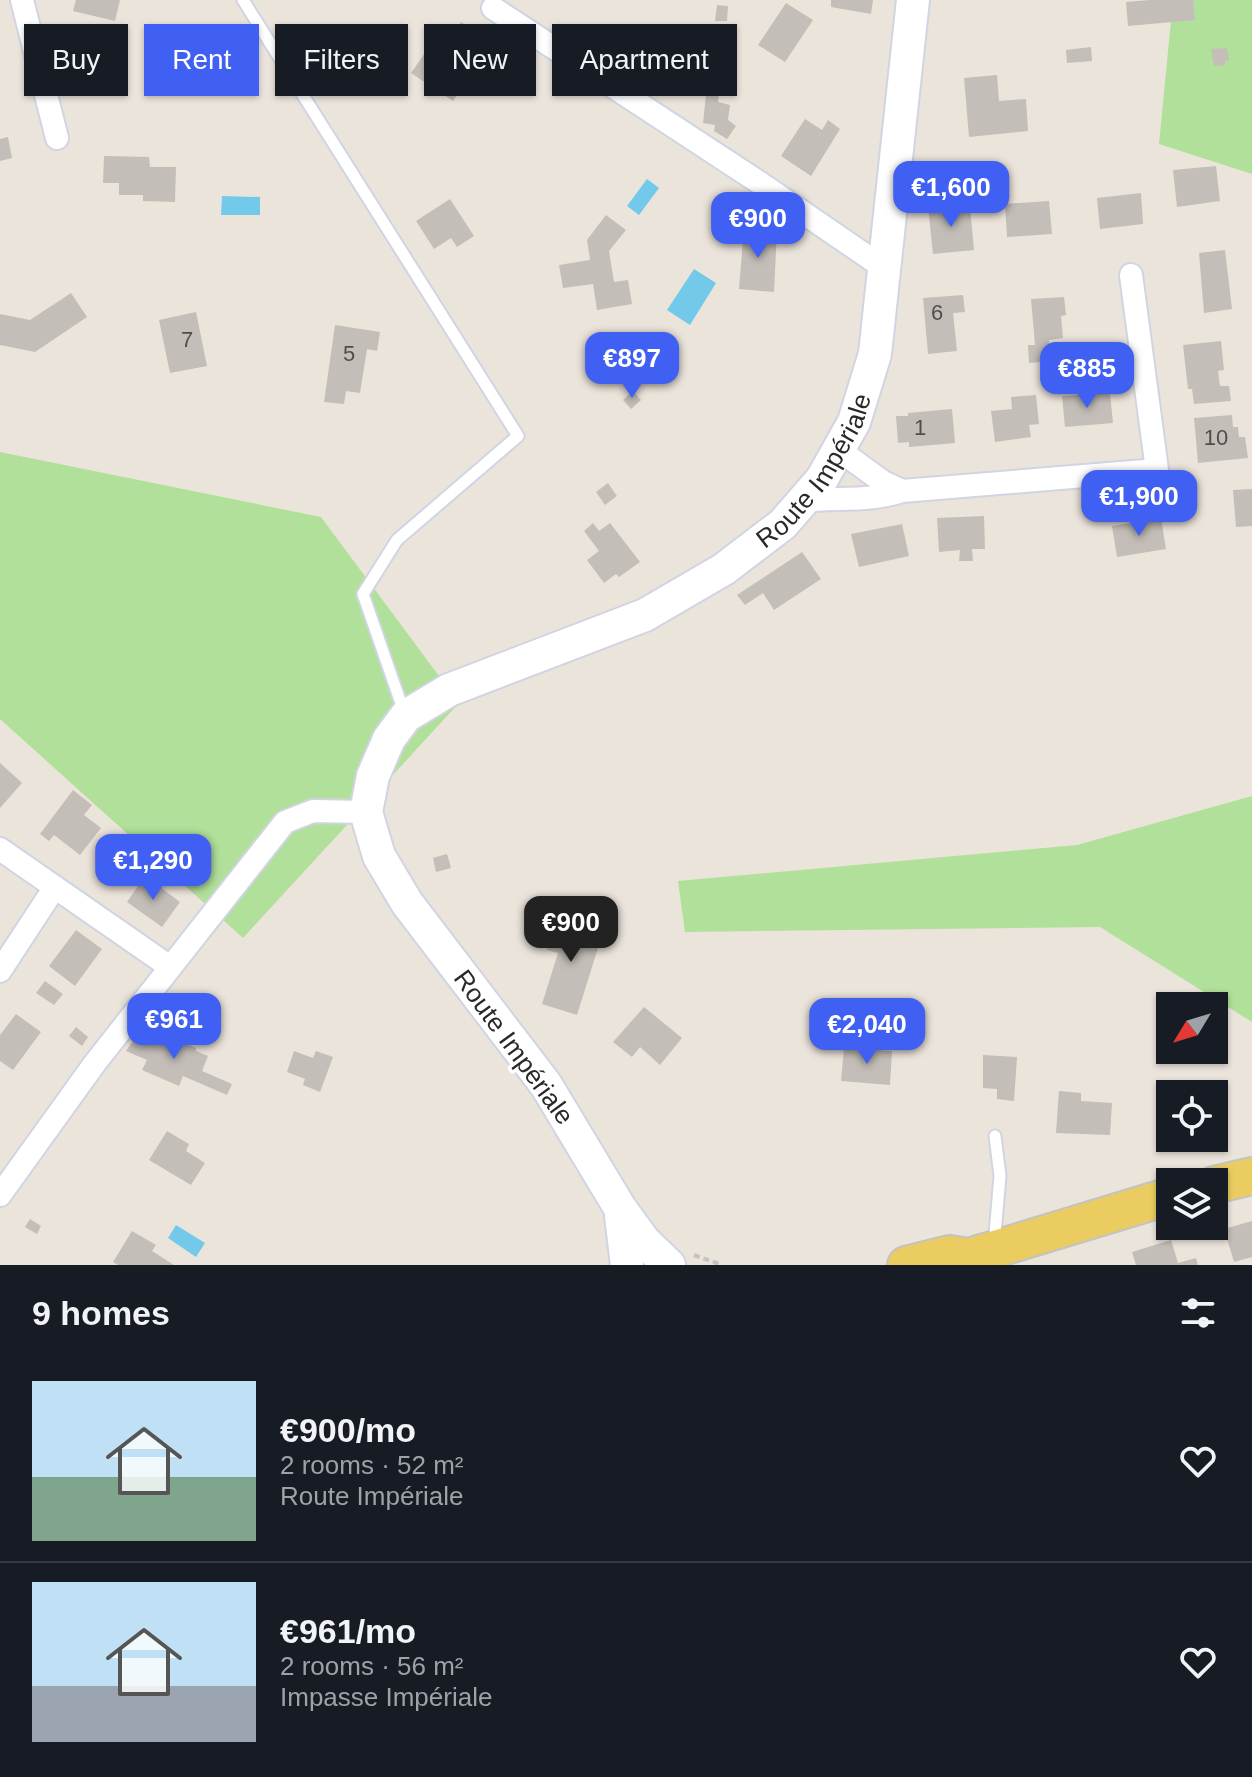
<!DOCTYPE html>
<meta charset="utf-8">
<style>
:root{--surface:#171b24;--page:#20242c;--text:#f1f3f6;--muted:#9ea1a6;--line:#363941;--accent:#4060f3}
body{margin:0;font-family:Arial,sans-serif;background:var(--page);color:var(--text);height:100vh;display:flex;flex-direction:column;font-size:30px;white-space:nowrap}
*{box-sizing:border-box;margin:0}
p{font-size:26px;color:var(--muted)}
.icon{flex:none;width:44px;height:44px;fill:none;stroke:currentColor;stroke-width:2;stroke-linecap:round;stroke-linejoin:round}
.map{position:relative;height:1265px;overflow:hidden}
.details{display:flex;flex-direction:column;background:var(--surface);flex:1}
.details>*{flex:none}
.banner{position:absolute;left:24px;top:24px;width:800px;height:72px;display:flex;gap:16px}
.needle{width:52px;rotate:232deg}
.buttons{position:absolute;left:1156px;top:992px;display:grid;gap:16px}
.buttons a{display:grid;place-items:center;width:72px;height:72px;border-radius:0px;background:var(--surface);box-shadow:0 2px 6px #0004;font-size:40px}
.price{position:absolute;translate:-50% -68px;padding:0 18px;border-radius:16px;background:var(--accent);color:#fff;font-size:26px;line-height:52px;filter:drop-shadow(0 2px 4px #0008)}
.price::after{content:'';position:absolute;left:50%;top:48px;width:24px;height:18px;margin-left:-12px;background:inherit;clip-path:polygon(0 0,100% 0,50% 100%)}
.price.selected{background:#222;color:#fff}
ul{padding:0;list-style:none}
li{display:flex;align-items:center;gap:24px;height:200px;padding:0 32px}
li+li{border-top:2px solid var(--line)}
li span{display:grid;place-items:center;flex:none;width:224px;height:160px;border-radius:0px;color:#555}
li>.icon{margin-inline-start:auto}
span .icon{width:96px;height:96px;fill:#fffc;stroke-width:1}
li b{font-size:34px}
h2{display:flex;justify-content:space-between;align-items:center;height:96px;padding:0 32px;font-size:34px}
.pill{padding:0 28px;border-radius:0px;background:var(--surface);box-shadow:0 2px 6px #0004;font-size:28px;line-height:72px}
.pill.selected{background:var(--accent);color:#fff}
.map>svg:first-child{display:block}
</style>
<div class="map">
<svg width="1252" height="1265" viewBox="0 0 1252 1265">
<rect width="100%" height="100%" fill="#ebe4db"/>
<path fill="#b1e09a" d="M 1173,0 L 1252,0 L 1252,174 L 1159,144 Z
M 0,452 L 321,517 L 459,703 L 243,938 L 0,719 Z
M 1252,796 L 1252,1022 L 1100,927 L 685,932 L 678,881 L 1077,845 Z"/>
<path fill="#72c9ea" d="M 647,179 L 659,188 L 639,215 L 627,206 Z
M 222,196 L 260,197 L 260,215 L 221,215 Z
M 694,269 L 716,283 L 690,325 L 667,310 Z
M 176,1225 L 205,1243 L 196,1257 L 168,1238 Z"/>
<path fill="#c3beb8" d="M 76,0 L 120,0 L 115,21 L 73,11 Z
M 831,0 L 873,0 L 871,14 L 831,7 Z
M 1150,0 L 1193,0 L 1195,20 L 1128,26 L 1126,2 Z
M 786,3 L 813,20 L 785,62 L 758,45 Z
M 717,5 L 728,6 L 727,21 L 715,21 Z
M 461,22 L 507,52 L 491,74 L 477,65 L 453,101 L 411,73 L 436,37 L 446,44 Z
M 328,29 L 353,67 L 331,82 L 306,44 Z
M 78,33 L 82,51 L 70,55 L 66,36 Z
M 1091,47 L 1092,61 L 1067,63 L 1066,50 Z
M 1227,48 L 1229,60 L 1225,61 L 1225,65 L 1214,66 L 1211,49 Z
M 709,66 L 722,68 L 718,102 L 730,105 L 728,120 L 736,126 L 727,139 L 714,131 L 715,125 L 703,123 Z
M 997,75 L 999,101 L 1026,99 L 1028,131 L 969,137 L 964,78 Z
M 805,119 L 822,130 L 828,120 L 840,129 L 811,176 L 781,156 Z
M 8,137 L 12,158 L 0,161 L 0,139 Z
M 104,156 L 149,157 L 150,167 L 176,167 L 175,202 L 143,201 L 143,195 L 119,195 L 119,183 L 103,183 Z
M 1216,166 L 1220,201 L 1177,207 L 1173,170 Z
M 1141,193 L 1143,224 L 1100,229 L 1097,198 Z
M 450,199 L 474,236 L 457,247 L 451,238 L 434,249 L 416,221 Z
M 1049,201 L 1052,234 L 1007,237 L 1005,204 Z
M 960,203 L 961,208 L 970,207 L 974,250 L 933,254 L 928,207 Z
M 606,215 L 626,230 L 609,251 L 614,282 L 628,280 L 632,304 L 597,310 L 593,284 L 563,288 L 559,265 L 590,260 L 587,240 Z
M 744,228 L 777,231 L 774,292 L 739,289 Z
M 1225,250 L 1232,309 L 1204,313 L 1199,253 Z
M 71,293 L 87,317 L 35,352 L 0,345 L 0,314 L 30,320 Z
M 963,295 L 965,312 L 953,313 L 957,351 L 928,354 L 923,298 Z
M 1064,297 L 1066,315 L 1061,316 L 1063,338 L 1049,340 L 1051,361 L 1029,363 L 1028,345 L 1035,345 L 1031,299 Z
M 196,312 L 207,366 L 170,373 L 159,320 Z
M 335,325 L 380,332 L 377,351 L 367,349 L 360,393 L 346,391 L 344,404 L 324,402 Z
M 1221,341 L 1224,370 L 1218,371 L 1220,386 L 1229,386 L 1231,401 L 1194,404 L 1192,389 L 1188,389 L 1183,345 Z
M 633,391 L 641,400 L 631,409 L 623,400 Z
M 1110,393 L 1113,423 L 1065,427 L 1062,396 Z
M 1036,395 L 1039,424 L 1029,425 L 1031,437 L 995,442 L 991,411 L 1012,409 L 1011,397 Z
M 952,409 L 955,443 L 909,447 L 909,442 L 898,443 L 896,416 L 908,416 L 908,413 Z
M 1232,415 L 1233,427 L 1238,427 L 1239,437 L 1245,437 L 1248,458 L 1198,463 L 1194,418 Z
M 608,483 L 617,496 L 605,505 L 596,492 Z
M 1252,489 L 1252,526 L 1236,527 L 1233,490 Z
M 984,516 L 985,549 L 972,549 L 973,561 L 959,561 L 960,550 L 939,552 L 937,518 Z
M 1161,518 L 1166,549 L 1117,557 L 1112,526 Z
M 593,523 L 599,531 L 610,523 L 640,562 L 619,577 L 616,574 L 604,583 L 587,560 L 599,551 L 584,531 Z
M 902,524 L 909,556 L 859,567 L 851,534 Z
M 802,552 L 821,579 L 774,610 L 763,593 L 745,605 L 737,595 Z
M 0,763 L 22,783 L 0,808 Z
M 73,790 L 92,805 L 84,815 L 101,828 L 80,855 L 54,835 L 49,841 L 40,834 Z
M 447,854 L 451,868 L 436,872 L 433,858 Z
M 145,876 L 180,902 L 162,927 L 127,902 Z
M 557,917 L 603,932 L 577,1015 L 542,1004 L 558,953 L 547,950 Z
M 76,930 L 102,949 L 75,986 L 49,966 Z
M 45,981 L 63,994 L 54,1005 L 36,993 Z
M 644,1007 L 682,1038 L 660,1065 L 640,1047 L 632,1057 L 613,1042 Z
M 16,1014 L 41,1032 L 13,1070 L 0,1061 L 0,1035 Z
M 76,1027 L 88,1037 L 82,1046 L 69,1036 Z
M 141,1030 L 157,1037 L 159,1033 L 196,1048 L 196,1051 L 208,1056 L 202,1071 L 232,1084 L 227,1095 L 183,1076 L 179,1086 L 142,1070 L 147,1060 L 126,1051 Z
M 844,1048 L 892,1051 L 890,1085 L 841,1081 Z
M 294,1051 L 313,1058 L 316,1051 L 333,1057 L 320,1092 L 303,1085 L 305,1079 L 287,1072 Z
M 983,1055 L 1017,1057 L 1014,1101 L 997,1099 L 997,1089 L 983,1088 Z
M 1059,1091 L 1081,1093 L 1081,1101 L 1112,1103 L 1110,1135 L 1056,1133 Z
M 167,1131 L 189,1144 L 186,1151 L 205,1163 L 191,1185 L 149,1160 Z
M 30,1219 L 41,1226 L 37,1234 L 25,1227 Z
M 1252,1221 L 1252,1257 L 1234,1262 L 1224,1229 Z
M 132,1231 L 156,1245 L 152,1251 L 174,1265 L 118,1265 L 113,1262 Z
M 1171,1240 L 1178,1263 L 1196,1258 L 1198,1265 L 1136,1265 L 1132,1252 Z"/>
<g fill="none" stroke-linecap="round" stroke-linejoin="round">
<g stroke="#d1d4e2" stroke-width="15">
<path id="lane" d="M 243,0 L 518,436 L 397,540 L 363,594 L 404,712
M 994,1245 L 1000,1176 L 995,1136"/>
</g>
<g stroke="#d1d4e2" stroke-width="26">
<path id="street" d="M 22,0 L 57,138
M 493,8 L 760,183 L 884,268
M 839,450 L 883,482 L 902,491 L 1157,470 L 1131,275
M 803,501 C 836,497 870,502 902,491
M 0,849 L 170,967
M 0,971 L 55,887
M 0,1195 L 95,1063 L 285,822 L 313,811 L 366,812"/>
</g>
<g stroke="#d1d4e2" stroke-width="36">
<g id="secondary">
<path d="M 621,1216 L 627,1265"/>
<path id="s1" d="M 669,1265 L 644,1241 L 620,1208 L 546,1085 L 407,903 L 379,856 L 366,812 L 373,776 L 389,739 L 406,716 L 449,690 L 645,615 L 724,569 L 783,524 L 822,479 L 854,422 L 875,354 L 913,0"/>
</g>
</g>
<g stroke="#c3c3c3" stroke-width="40">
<path id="primary" d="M 1214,1185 L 1252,1176
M 906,1265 L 950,1254 L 969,1257
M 958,1265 L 969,1257 L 1170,1196"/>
</g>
<path stroke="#c3c3c3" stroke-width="4" stroke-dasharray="6 4" stroke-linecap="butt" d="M 694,1255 L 722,1265"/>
<use href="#lane" stroke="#fff" stroke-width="11"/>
<use href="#street" stroke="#fff" stroke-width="22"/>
<use href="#secondary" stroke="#fff" stroke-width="32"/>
<use href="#primary" stroke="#ebcc60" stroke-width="36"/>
</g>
<g text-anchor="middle" stroke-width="7" stroke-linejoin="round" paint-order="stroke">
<g font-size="22" fill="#504e4d">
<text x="937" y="320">6</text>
<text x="187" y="347">7</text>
<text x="349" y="361">5</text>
<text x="920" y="435">1</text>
<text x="1216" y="445">10</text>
</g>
<g font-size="26" fill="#292929" stroke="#fff">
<text dy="9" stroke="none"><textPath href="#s1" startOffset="1142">Route Impériale</textPath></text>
<text transform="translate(514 1047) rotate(54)" y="9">Route Impériale</text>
</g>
</g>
</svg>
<div class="buttons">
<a><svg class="needle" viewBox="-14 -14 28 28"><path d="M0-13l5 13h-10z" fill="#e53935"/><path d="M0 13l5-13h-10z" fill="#9ea1a6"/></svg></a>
<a><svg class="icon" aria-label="locate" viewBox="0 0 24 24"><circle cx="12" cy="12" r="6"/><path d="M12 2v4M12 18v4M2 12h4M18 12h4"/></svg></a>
<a><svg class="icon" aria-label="layers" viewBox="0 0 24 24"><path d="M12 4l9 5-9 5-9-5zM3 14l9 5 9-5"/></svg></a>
</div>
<b class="price" style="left:951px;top:229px">€1,600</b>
<b class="price" style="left:758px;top:260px">€900</b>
<b class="price" style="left:632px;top:400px">€897</b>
<b class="price" style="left:1087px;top:410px">€885</b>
<b class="price" style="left:1139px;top:538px">€1,900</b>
<b class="price" style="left:153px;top:902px">€1,290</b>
<b class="price selected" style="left:571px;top:964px">€900</b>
<b class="price" style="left:174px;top:1061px">€961</b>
<b class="price" style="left:867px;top:1066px">€2,040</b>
<div class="banner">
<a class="pill">Buy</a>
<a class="pill selected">Rent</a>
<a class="pill">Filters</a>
<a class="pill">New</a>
<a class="pill">Apartment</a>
</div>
</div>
<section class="details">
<h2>9 homes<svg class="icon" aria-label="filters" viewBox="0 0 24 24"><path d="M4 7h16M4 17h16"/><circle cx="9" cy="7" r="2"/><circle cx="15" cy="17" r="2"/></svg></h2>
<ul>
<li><span style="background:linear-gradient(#bfe0f5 60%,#7fa58c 0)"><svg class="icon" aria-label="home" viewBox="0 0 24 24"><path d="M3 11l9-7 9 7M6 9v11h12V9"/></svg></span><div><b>€900/mo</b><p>2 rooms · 52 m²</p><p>Route Impériale</p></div><svg class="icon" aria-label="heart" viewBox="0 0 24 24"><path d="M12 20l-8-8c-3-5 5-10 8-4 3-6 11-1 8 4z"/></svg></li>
<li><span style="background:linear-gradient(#bfe0f5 65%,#9aa5b1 0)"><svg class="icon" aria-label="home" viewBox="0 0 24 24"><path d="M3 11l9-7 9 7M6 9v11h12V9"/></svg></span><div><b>€961/mo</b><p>2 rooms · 56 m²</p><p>Impasse Impériale</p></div><svg class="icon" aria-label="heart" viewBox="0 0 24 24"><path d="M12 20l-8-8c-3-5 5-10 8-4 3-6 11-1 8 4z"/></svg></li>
</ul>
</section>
